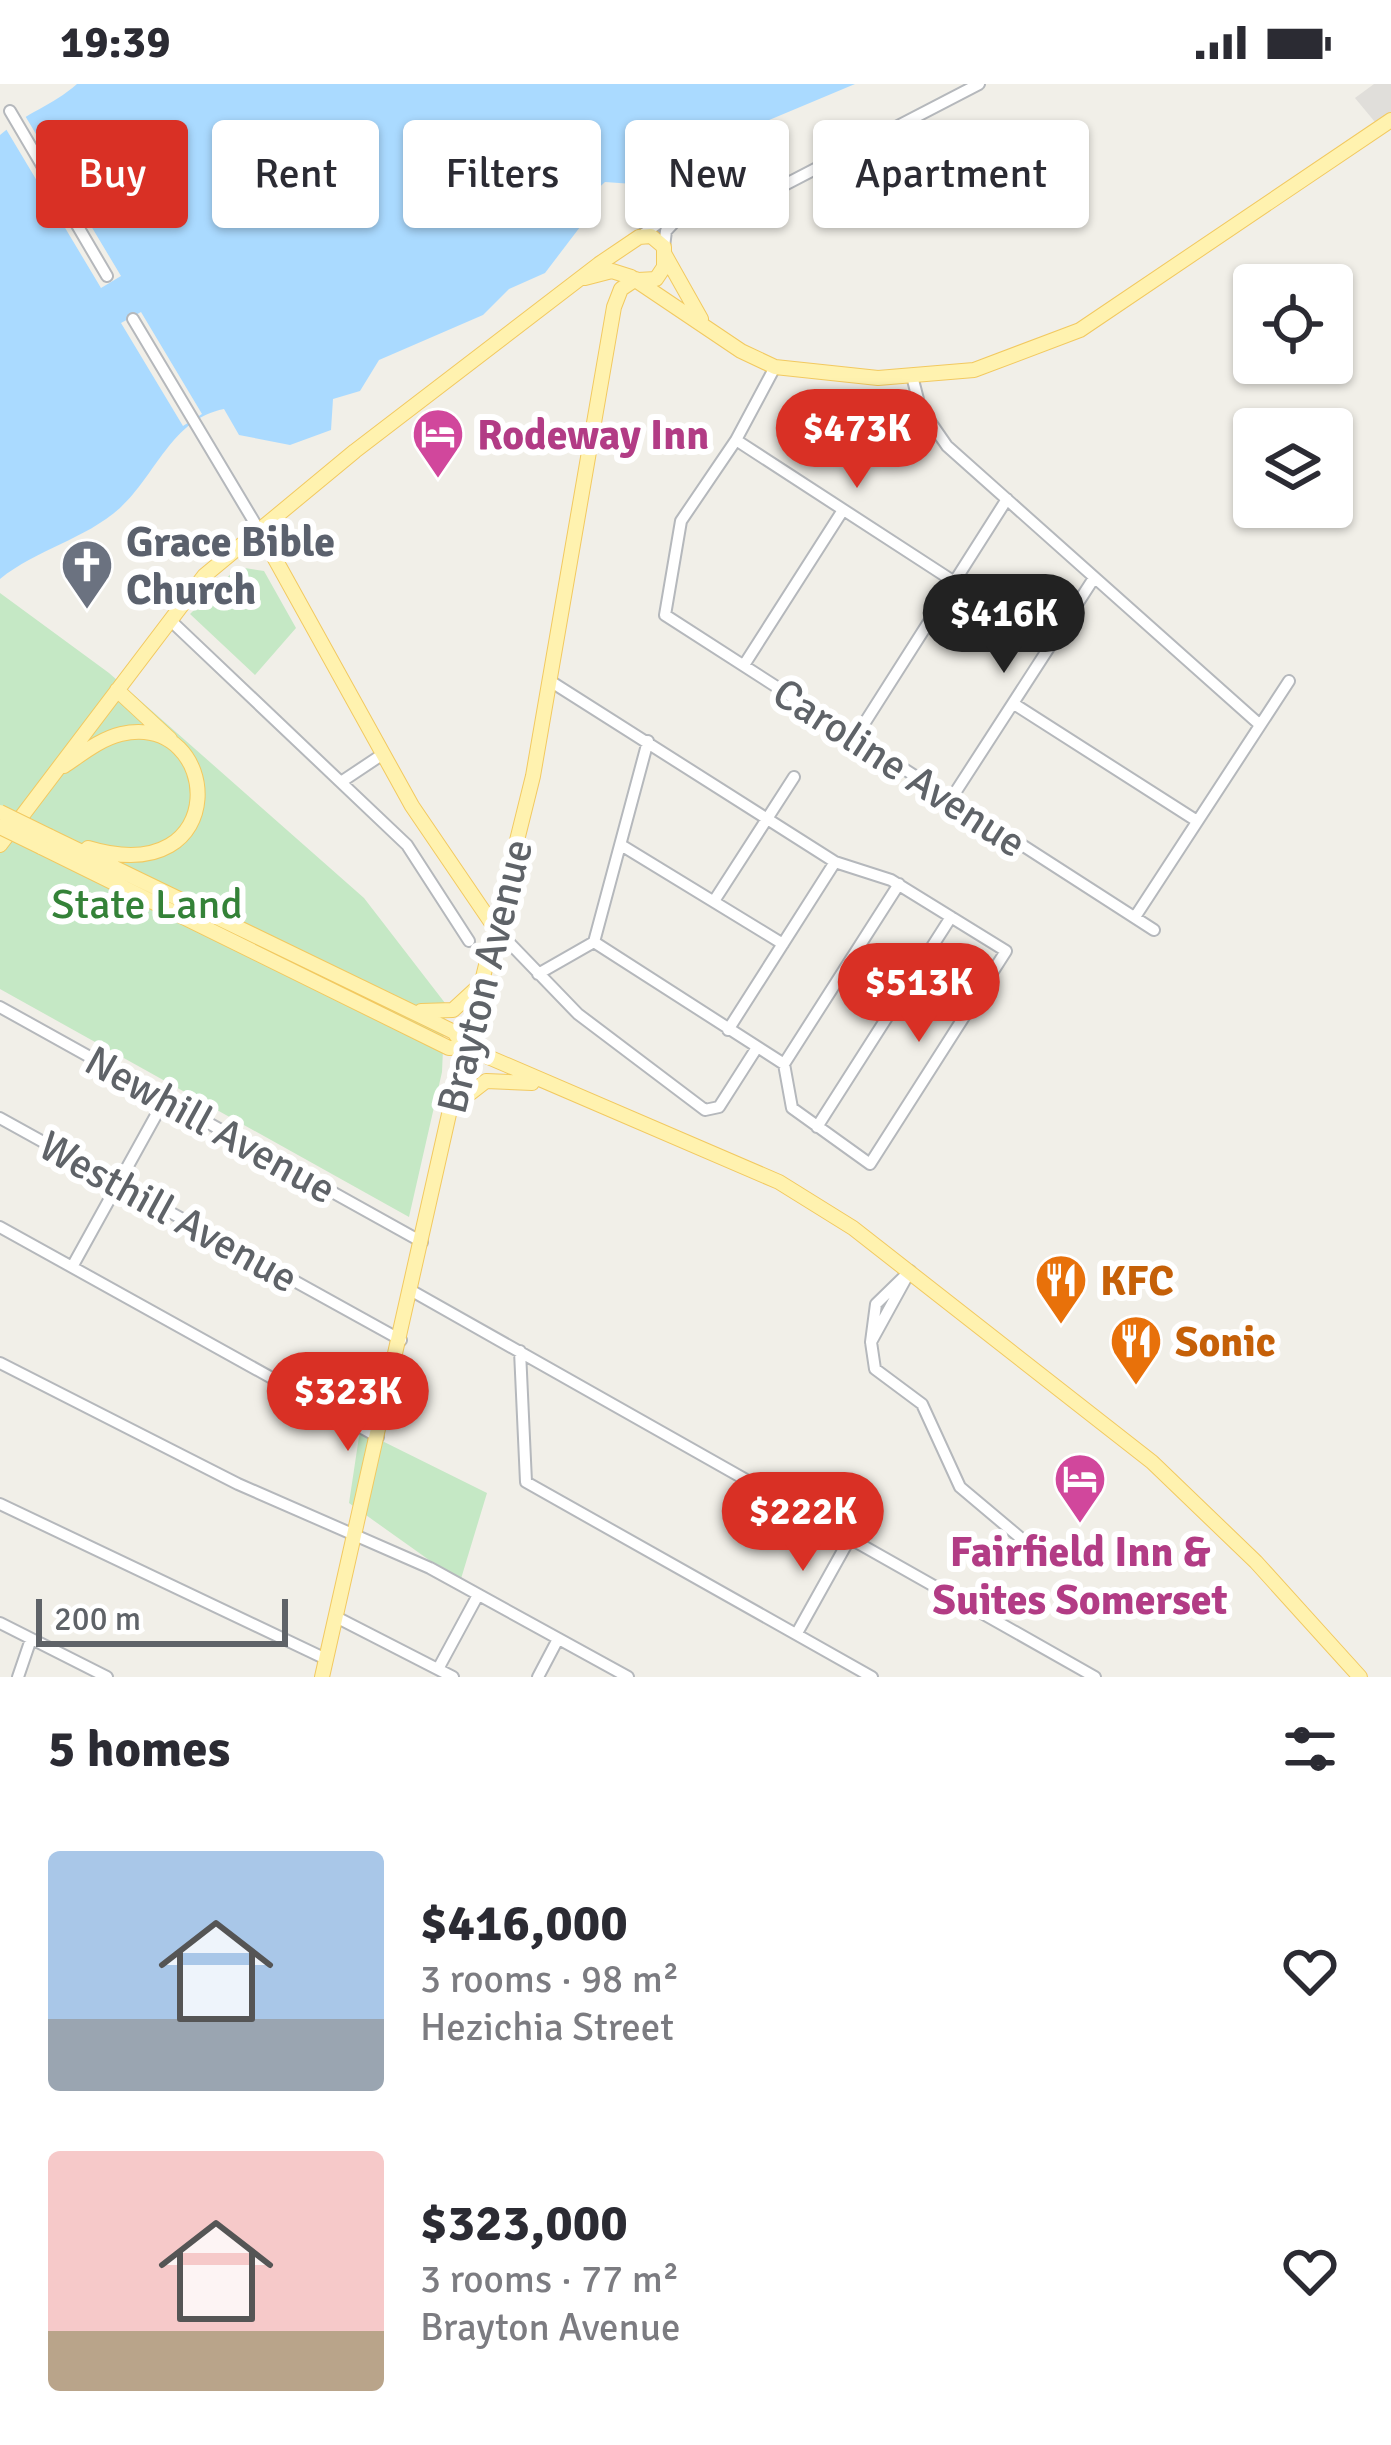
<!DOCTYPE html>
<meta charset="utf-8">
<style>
:root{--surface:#fff;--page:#f2f2f3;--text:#2b2b33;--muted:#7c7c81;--accent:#d93025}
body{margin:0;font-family:Signika,sans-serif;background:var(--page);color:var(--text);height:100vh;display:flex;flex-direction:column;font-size:45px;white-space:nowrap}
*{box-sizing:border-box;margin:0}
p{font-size:39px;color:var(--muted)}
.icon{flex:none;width:66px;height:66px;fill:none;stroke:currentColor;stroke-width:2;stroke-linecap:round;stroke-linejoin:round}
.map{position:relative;height:1593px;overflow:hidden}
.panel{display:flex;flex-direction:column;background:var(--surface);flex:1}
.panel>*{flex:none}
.hud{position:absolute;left:36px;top:36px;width:1320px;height:108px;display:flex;gap:24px}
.tools{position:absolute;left:1233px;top:180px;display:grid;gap:24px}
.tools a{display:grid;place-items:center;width:120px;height:120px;border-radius:12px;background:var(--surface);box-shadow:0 3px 9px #0004;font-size:60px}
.scale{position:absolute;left:36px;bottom:30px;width:252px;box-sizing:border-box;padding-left:12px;border:6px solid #5f6368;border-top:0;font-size:33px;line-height:42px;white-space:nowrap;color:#5f6368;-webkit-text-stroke:9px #fff;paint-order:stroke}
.price{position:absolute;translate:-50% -102px;padding:0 27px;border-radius:42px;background:var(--accent);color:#fff;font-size:39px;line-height:78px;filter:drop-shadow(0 3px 6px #0008)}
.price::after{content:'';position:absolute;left:50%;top:72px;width:36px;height:27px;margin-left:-18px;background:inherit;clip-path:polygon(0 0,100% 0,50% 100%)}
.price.current{background:#222;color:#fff}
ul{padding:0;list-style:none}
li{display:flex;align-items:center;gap:36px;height:300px;padding:0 48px}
li span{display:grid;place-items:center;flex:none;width:336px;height:240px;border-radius:12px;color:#555}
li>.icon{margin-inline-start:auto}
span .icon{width:144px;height:144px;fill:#fffc;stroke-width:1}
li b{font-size:51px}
h2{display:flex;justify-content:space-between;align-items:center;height:144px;padding:0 48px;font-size:51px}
.tag{padding:0 42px;border-radius:12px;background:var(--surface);box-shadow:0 3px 9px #0004;font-size:42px;line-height:108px}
.tag.current{background:var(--accent);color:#fff}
.status{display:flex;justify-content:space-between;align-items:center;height:84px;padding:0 60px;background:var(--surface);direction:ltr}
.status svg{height:33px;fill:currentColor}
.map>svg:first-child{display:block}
</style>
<div class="status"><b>19:39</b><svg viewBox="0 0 49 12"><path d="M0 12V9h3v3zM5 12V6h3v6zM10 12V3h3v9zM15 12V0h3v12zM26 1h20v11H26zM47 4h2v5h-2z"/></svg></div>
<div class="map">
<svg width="1391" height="1593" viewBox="0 0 1391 1593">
<rect width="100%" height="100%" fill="#f1efe8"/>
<path fill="#e0deda" d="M 1374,0 L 1391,0 L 1391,28 L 1375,38 L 1355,14 Z"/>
<path fill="#c5e8c5" d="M 238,483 L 264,487 L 296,544 L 255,591 L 190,530 Z
M 0,509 L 109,589 L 364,814 L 445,919 L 442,988 L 409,1133 L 0,905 Z
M 360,1346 L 487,1409 L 460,1498 L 349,1419 Z"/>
<path fill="#aadaff" d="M 77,0 L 855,0 L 738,49 L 675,103 L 605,98 L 573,128 L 580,143 L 545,189 L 509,205 L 483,231 L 379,276 L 360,307 L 333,315 L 331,346 L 290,361 L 239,351 L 224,325 C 172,335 156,391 120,424 C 84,456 37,465 0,495 L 0,51 C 27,28 52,22 77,0 Z"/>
<path fill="#f1efe8" d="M 21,25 L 121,192 L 101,204 L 3,40 Z
M 141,228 L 202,330 L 183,342 L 121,239 Z"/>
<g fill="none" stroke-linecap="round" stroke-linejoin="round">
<g stroke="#b5b8bc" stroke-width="14">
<path id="minor" d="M 10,27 L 107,192
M 639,153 L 669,132 L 767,110 L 979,0
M 664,163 L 666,147 L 681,131
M 133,235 L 259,446
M 775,283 L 736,356 L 681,437 L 665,531 L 1154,846
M 912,292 L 920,323 L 947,362 L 1259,640
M 736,356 L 953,497
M 170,536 L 407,761 L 469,857
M 744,581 L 843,426
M 550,597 L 835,778 L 891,796 L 1006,867 L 870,1080 L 792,1024 L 784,980 L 594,858
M 1014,620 L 1197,737
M 855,654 L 1007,415
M 341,698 L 383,670
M 951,715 L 1094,494
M 621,761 L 783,860
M 714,817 L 794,693
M 1135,833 L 1289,597
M 495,844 L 578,930 L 705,1026 L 719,1023 L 756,965
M 538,890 L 594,858 L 648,657
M 0,923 L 422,1158
M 728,946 L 835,778
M 784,980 L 899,800
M 0,1034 L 401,1256
M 817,1043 L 951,833
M 0,1143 L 378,1353
M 72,1183 L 165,1015
M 910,1187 L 871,1258 L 876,1220 Z
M 412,1207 L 1095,1593
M 871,1258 L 875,1285 L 922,1320 L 960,1403 L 1023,1456
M 520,1267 L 526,1398 L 872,1593
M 0,1279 L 238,1400 L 430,1484 L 628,1593
M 0,1420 L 326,1575
M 336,1533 L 453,1593
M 0,1539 L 107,1593
M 797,1549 L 850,1454
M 438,1585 L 478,1511
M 18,1593 L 31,1555
M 538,1593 L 558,1555"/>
</g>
<g stroke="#f2c960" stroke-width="16">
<path id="major" d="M 665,171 L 701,235
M 585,194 L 612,187 L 631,193 L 741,267 L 775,283 L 878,294 L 974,286 L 1080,246 L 1391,36
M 259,446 L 412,722 L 495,844
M 117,606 L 170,655
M 64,682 C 82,670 100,655 121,650 C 222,627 235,808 88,764
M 49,752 L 454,948 L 465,963
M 0,761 L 204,492 L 355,367 L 599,180 L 639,153 L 651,152 L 664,163 L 664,183 L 656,195 L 638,196
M 41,763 L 449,964 L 465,963 L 779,1098 L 853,1144 L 1152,1378 L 1256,1478 L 1360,1593
M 421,927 L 453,926 L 478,903
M 455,1021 L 486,997 L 532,999
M 322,1593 L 449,1030 L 533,692 L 614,223 L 621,205 L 636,195"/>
</g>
<use href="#minor" stroke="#fff" stroke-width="10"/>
<use href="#major" stroke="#fff2af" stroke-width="14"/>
<g stroke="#f2c960" stroke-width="16" stroke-linecap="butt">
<path id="major-bridge" d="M 0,728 L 49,752
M 0,743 L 41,763"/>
</g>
<use href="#major-bridge" stroke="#fff2af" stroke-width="14"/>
</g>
<defs>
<g id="hotel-pin" transform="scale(2.7)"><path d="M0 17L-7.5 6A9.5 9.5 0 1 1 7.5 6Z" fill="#d1479c" stroke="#fff"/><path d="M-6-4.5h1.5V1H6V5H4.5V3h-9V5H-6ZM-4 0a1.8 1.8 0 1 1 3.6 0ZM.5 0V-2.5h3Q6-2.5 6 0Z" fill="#fff"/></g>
<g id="church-pin" transform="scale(2.7)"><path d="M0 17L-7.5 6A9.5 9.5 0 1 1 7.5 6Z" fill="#6b7280" stroke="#fff"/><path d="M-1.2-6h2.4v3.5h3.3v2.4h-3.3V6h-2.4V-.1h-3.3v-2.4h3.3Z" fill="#fff"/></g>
<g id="restaurant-pin" transform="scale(2.7)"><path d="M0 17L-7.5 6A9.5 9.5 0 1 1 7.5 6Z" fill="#e8710a" stroke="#fff"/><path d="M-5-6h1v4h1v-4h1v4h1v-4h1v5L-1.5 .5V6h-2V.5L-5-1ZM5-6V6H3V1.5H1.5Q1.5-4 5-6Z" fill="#fff"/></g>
</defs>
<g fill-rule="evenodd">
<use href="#hotel-pin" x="438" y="350"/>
<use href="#church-pin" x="87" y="481"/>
<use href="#restaurant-pin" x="1061" y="1196"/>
<use href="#restaurant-pin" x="1136" y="1257"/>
<use href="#hotel-pin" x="1080" y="1395"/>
</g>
<g text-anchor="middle" stroke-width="12" stroke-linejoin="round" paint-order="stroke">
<g font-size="42" font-weight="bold" fill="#b23c85" stroke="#fff" text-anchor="start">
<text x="477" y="365">Rodeway Inn</text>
<text x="1080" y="1482" text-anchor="middle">Fairfield Inn &amp;<tspan x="1080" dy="48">Suites Somerset</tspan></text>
</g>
<g font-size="42" font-weight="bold" fill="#5b616d" stroke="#fff" text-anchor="start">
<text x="126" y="472">Grace Bible<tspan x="126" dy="48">Church</tspan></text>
</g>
<g font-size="42" fill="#5f6368" stroke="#fff">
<text transform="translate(900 683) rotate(33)" y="15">Caroline Avenue</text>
<text transform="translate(484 892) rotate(-76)" y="15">Brayton Avenue</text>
<text transform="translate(211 1040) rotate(29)" y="15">Newhill Avenue</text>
<text transform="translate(169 1127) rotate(29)" y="15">Westhill Avenue</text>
</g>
<g font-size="42" fill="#348238" stroke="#fff">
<text x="147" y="834">State Land</text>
</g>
<g font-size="42" font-weight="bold" fill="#c56008" stroke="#fff" text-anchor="start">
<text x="1100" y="1211">KFC</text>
<text x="1175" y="1272">Sonic</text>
</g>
</g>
</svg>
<div class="tools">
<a><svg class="icon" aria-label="locate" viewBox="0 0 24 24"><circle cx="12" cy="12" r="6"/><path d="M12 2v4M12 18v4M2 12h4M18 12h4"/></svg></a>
<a><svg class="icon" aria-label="layers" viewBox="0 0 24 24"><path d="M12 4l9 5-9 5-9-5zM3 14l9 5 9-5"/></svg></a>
</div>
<div class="scale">200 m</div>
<b class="price" style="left:857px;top:407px">$473K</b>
<b class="price current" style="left:1004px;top:592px">$416K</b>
<b class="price" style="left:919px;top:961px">$513K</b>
<b class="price" style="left:348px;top:1370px">$323K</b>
<b class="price" style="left:803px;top:1490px">$222K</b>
<div class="hud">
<a class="tag current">Buy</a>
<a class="tag">Rent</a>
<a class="tag">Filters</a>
<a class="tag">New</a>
<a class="tag">Apartment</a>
</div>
</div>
<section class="panel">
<h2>5 homes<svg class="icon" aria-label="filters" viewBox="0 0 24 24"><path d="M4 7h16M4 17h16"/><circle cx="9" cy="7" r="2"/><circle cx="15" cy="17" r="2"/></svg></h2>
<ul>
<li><span style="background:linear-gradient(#a9c7e8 70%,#9aa5b1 0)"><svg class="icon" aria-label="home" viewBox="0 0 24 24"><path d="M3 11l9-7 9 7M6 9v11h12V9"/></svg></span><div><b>$416,000</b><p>3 rooms · 98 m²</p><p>Hezichia Street</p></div><svg class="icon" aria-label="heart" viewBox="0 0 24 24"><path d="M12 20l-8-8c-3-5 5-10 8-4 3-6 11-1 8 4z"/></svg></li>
<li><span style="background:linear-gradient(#f6c9c9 75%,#b9a48a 0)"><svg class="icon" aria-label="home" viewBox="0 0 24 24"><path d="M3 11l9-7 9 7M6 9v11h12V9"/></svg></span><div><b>$323,000</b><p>3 rooms · 77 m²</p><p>Brayton Avenue</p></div><svg class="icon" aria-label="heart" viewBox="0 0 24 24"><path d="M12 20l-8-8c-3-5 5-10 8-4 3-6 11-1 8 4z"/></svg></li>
</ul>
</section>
